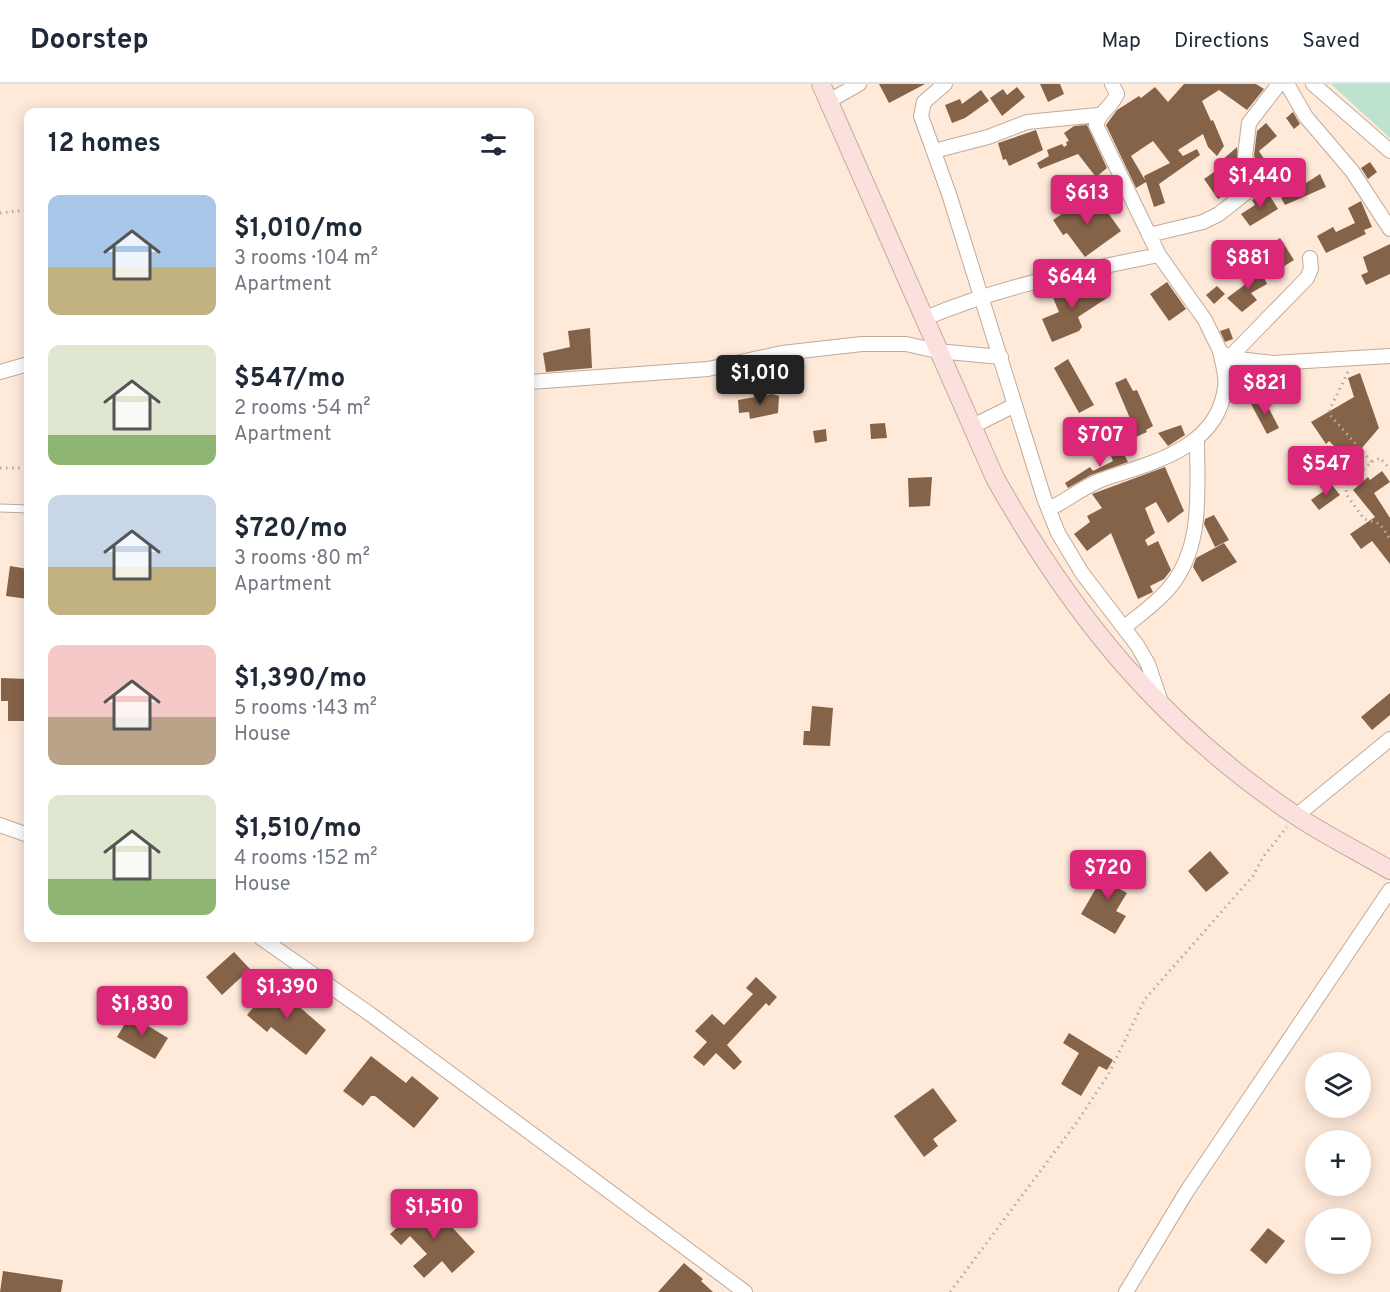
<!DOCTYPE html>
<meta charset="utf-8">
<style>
:root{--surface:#fff;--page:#f2f2f3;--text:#1f2937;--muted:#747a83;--line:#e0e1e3;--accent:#db2777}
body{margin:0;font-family:Overpass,sans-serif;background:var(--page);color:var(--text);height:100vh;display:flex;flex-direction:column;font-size:22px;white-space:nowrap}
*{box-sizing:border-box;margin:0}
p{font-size:20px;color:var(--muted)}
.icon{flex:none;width:33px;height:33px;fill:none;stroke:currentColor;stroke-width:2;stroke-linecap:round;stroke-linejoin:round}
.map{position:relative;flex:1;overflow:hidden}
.drawer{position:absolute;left:24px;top:24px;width:510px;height:834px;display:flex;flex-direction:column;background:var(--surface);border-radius:12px;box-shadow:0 3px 15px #0003}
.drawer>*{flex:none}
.tools{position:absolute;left:1305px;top:968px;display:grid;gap:12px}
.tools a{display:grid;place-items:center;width:66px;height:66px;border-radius:50%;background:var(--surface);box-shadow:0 3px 15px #0003;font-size:30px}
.price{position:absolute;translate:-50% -51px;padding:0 14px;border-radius:6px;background:var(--accent);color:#fff;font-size:20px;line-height:39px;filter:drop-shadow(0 2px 3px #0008)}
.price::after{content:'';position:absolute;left:50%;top:36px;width:18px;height:14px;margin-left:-9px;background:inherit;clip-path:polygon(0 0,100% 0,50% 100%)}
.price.on{background:#222;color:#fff}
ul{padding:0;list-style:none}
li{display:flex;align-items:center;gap:18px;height:150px;padding:0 24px}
li span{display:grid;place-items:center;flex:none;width:168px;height:120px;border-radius:12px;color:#555}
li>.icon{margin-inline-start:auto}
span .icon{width:72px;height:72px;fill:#fffc;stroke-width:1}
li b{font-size:26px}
h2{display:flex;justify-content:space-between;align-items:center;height:72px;padding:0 24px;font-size:26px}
header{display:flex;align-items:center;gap:36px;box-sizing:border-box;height:84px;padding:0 30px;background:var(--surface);border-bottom:2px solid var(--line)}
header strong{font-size:28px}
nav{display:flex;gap:33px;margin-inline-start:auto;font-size:21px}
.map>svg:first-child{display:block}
</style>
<header>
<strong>Doorstep</strong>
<nav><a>Map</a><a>Directions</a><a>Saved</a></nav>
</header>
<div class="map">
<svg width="1390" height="1208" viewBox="0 0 1390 1208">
<rect width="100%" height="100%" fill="#ffeada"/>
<path fill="#bde3ce" d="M 1331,0 L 1390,0 L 1390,54 Z"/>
<path fill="#856349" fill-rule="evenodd" d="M 879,0 L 925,0 L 889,19 Z
M 1040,0 L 1060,0 L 1064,10 L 1048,18 Z
M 1184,0 L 1256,0 L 1264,5 L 1247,26 L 1219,6 L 1202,17 L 1211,37 L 1213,36 L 1224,62 L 1217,72 L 1208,63 L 1203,50 L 1178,66 L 1183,72 L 1197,65 L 1200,71 L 1159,100 L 1165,119 L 1154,123 L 1146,98 L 1136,104 L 1106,41 L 1117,26 L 1139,12 L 1141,14 L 1155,3 L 1168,18 ZM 1153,57 L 1170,79 L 1144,92 L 1145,96 L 1131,72 Z
M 1017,3 L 1025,13 L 1002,32 L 990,14 L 1003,5 L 1007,11 Z
M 981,6 L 989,17 L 965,34 L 952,39 L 945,21 L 960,15 L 962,20 Z
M 1293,28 L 1300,40 L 1294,45 L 1286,34 Z
M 1266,39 L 1277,52 L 1259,67 L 1266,78 L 1258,84 L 1254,71 L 1257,47 Z
M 1087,41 L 1107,84 L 1096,93 L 1078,70 L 1040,85 L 1037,79 L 1049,72 L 1047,66 L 1062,60 L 1064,63 L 1067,61 L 1066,58 L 1069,57 L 1064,49 L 1074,42 Z
M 1036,46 L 1043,66 L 1009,82 L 1006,75 L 1003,76 L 998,59 Z
M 1237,63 L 1241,99 L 1218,115 L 1204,95 L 1224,81 L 1221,77 Z
M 1370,78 L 1377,88 L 1368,95 L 1361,84 Z
M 1296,79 L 1306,99 L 1320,90 L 1326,103 L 1285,121 L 1281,114 L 1293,107 L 1282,87 Z
M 1267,107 L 1278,125 L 1250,142 L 1241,130 L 1255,121 L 1252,116 Z
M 1090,111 L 1102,129 L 1106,126 L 1121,147 L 1085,173 L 1067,149 L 1063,151 L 1053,136 Z
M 1361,117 L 1372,143 L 1364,146 L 1366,150 L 1326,169 L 1317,152 L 1333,143 L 1336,148 L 1355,139 L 1348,124 Z
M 1280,154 L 1294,176 L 1281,184 L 1266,164 Z
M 1390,160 L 1390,190 L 1366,201 L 1361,191 L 1368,188 L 1363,173 Z
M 1260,185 L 1267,200 L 1251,209 L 1257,216 L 1242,228 L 1227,214 L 1247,199 L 1245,193 Z
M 1102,198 L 1110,212 L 1078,233 L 1082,243 L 1079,247 L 1052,258 L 1042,235 L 1059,228 L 1049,204 L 1062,201 L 1068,217 Z
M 1167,198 L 1186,225 L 1169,237 L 1150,210 Z
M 1217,202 L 1225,210 L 1214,220 L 1206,211 Z
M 590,244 L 592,284 L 546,288 L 543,269 L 570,263 L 568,247 Z
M 1229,244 L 1233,255 L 1225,258 L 1220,247 Z
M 1068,275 L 1094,321 L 1079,329 L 1054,284 Z
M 1360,289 L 1379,344 L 1350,378 L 1329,357 L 1326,360 L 1311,338 L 1354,313 L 1348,294 Z
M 1126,294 L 1133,307 L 1137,306 L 1153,342 L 1146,346 L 1147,348 L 1100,369 L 1097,365 L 1132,339 L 1115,299 Z
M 772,310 L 779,312 L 778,329 L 750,335 L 749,328 L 739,329 L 738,316 Z
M 1263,313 L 1279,344 L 1267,350 L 1251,320 Z
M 885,339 L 887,354 L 871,355 L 870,340 Z
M 1181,341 L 1185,351 L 1168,362 L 1158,349 Z
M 826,345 L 827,357 L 815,359 L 813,347 Z
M 1121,364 L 1128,378 L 1091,391 L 1068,404 L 1065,399 L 1090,383 L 1093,387 L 1113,377 L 1110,370 Z
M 1165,383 L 1184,427 L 1168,439 L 1156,418 L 1145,424 L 1155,449 L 1145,456 L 1148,462 L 1158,457 L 1171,486 L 1164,495 L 1150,502 L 1153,508 L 1138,515 L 1111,449 L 1087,467 L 1074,450 L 1090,438 L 1087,432 L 1102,424 L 1092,410 Z
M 1382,387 L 1390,398 L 1374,409 L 1390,434 L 1390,480 L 1372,457 L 1361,465 L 1350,450 L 1375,433 L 1353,406 L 1368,393 L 1370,396 Z
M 932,393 L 930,422 L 909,423 L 908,394 Z
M 1332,401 L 1340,411 L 1319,426 L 1311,416 Z
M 1214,431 L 1229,456 L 1215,463 L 1204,440 L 1205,435 Z
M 1224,459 L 1237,478 L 1202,498 L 1193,483 L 1196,474 Z
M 10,482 L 28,485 L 28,515 L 6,512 Z
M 1,594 L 28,595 L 28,637 L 8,637 L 8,617 L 1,617 Z
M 1390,609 L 1390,631 L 1372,646 L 1361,633 Z
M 812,622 L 833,624 L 830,662 L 803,661 L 804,647 L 810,647 Z
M 1210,767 L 1229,789 L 1206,808 L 1188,787 Z
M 1118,780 L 1130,789 L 1118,804 L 1127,809 L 1116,827 L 1126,832 L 1115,850 L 1081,830 L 1102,794 L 1105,796 Z
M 234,868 L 250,885 L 222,911 L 206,893 Z
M 756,893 L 777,913 L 769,922 L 766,919 L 727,961 L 742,978 L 734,986 L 716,969 L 704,982 L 693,973 L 707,958 L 695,947 L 712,930 L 724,941 L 753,910 L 746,904 Z
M 273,900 L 326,946 L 306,971 L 271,943 L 267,948 L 247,931 Z
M 130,931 L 168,954 L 155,975 L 117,953 Z
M 1069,949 L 1113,976 L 1107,986 L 1099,982 L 1081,1012 L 1061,1000 L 1079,969 L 1063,959 Z
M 371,972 L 406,999 L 412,992 L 439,1014 L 414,1044 L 375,1012 L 371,1012 L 363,1022 L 343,1007 Z
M 933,1004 L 957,1037 L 933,1055 L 938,1062 L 924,1073 L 894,1032 Z
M 427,1116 L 475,1168 L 452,1189 L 442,1177 L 424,1194 L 413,1182 L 427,1170 L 410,1152 L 401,1161 L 390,1150 Z
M 1268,1144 L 1285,1157 L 1266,1180 L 1250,1166 Z
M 684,1179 L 703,1195 L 701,1197 L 713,1208 L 658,1208 Z
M 3,1187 L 63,1196 L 61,1208 L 0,1208 Z"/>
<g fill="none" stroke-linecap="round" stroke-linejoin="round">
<g stroke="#bfab9c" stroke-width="9">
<path id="lane" d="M 0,424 L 28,425"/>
</g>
<g stroke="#bfab9c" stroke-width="16">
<path id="street" d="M 945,0 L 924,18 L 921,32 L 949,110 L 1044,414 L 1058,449 L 1082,489 L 1137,561 L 1148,580 L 1161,618
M 1112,0 L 1117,10 C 1112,23 1100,27 1096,41 L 1159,171 L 1205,236 L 1220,267 L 1229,274 L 1273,279 L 1390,272
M 1287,0 L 1306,33 L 1352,87 L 1390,145
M 1313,0 L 1390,67
M 829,17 L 859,0
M 934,67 L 988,53 L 1027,38 L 1098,31
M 1149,151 L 1203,138 L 1219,130 L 1248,107 L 1252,97 L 1245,72 L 1249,39 L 1279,0
M 923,235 C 1004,201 1075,188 1159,171
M 1229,274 L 1307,194 L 1311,185 L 1310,174
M 0,288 L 28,280
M 530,298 L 708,285 L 782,269 L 862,260 L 906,260 L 937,267 L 1001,273
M 971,343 L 1015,321
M 1049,425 C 1066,417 1083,403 1101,396 C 1150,379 1218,365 1225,303 C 1227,292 1222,278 1220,267
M 1125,543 C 1139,531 1158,518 1170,503 C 1204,462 1197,405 1197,355
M 1296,732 L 1390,655
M 0,741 L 28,751
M 261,854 L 370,930 L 745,1208
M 1126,1208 L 1187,1107 L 1390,806"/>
</g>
<g stroke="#bfab9c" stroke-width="20">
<path id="secondary" d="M 821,0 L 995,394 C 1073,533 1161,641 1295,731 C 1325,751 1359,768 1390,786"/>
</g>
<path stroke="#baa99d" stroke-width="3" stroke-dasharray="1.5 4.5" stroke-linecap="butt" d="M 0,129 L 28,126
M 1348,288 L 1330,325 L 1330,331 L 1372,378 L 1347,399 L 1346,410 L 1364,435 L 1380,440 L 1390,455
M 1372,378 L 1380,374 L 1390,385
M 0,384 L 28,384
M 950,1208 L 1077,1038 L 1108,991 L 1145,915 L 1253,792 L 1263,773 L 1287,743"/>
<use href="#lane" stroke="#fff" stroke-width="7"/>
<use href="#street" stroke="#fff" stroke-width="14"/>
<use href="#secondary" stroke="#fbe1de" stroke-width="18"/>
</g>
</svg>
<div class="tools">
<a><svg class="icon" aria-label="layers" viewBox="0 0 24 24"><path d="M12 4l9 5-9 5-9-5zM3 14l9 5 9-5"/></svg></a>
<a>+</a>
<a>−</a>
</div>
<b class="price" style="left:1260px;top:125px">$1,440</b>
<b class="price" style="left:1087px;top:142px">$613</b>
<b class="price" style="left:1248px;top:207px">$881</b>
<b class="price" style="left:1072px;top:226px">$644</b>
<b class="price on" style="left:760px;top:322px">$1,010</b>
<b class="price" style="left:1265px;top:332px">$821</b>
<b class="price" style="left:1100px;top:384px">$707</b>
<b class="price" style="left:1326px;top:413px">$547</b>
<b class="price" style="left:1108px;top:817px">$720</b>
<b class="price" style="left:287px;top:936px">$1,390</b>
<b class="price" style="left:142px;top:953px">$1,830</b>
<b class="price" style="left:434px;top:1156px">$1,510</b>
<section class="drawer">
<h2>12 homes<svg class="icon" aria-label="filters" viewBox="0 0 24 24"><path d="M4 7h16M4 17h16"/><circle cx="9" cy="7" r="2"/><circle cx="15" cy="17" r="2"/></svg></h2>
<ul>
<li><span style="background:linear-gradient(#a9c7e8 60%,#c2b280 0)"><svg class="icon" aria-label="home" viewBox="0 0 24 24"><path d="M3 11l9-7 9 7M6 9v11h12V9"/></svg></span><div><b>$1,010/mo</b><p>3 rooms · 104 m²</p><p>Apartment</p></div></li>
<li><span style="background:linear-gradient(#dfe7d0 75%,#8fb573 0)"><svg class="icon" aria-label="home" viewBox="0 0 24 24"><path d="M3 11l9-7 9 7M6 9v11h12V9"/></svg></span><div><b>$547/mo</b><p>2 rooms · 54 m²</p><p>Apartment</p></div></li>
<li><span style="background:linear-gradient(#c9d6e8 60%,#c2b280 0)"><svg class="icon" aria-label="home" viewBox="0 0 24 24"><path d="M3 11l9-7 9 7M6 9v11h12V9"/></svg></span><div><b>$720/mo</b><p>3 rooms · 80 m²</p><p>Apartment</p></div></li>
<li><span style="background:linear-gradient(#f6c9c9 60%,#b9a48a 0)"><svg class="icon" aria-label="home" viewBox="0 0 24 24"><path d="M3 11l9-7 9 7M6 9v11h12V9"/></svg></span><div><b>$1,390/mo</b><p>5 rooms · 143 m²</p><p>House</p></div></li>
<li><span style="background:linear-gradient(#dfe7d0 70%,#8fb573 0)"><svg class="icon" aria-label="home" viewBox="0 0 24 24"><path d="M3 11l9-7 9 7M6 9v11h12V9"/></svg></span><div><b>$1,510/mo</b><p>4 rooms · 152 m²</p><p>House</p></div></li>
</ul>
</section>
</div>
